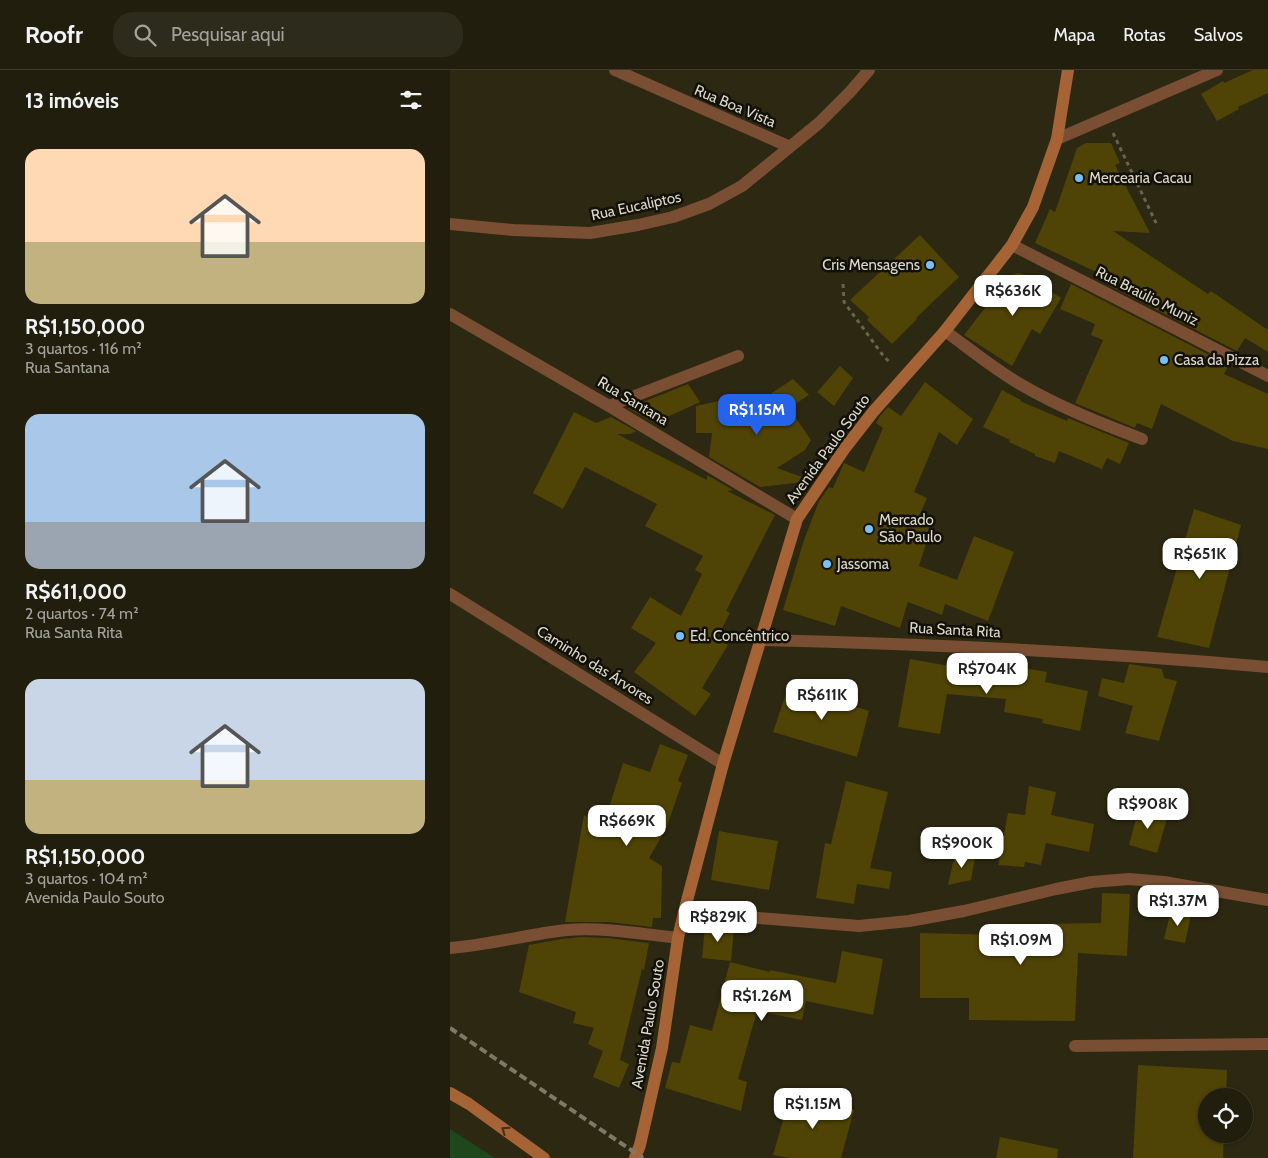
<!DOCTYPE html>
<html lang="pt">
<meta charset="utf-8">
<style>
:root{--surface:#211e0d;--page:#2d2b1b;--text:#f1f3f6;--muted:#a2a29d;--line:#3e3c2e;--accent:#2563eb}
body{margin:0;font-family:Cabin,sans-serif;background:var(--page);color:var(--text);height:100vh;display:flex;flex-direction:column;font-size:19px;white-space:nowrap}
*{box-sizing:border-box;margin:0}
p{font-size:16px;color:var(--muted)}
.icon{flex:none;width:28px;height:28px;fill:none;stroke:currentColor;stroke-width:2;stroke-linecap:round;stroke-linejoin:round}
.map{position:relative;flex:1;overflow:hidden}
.details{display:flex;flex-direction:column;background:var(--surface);width:450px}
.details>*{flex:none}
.tools{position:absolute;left:748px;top:1018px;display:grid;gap:10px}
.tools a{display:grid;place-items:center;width:55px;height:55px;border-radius:50%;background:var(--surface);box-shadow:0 1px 4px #0004,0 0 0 1px var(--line);font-size:25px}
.price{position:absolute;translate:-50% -42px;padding:0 11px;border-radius:10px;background:#fff;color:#222;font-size:16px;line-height:32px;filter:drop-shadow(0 1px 2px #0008)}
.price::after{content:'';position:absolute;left:50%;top:30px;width:15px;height:11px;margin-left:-8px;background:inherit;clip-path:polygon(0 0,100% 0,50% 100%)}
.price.active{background:var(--accent);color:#fff}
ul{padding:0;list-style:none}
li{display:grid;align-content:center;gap:10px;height:265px;padding:0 25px}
li span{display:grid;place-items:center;height:155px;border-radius:15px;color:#555}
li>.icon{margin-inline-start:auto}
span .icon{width:90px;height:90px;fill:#fffc;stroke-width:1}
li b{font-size:21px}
h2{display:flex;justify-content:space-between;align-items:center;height:60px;padding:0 25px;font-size:21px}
header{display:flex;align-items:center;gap:30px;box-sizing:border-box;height:70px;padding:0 25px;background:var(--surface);border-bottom:1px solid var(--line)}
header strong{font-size:24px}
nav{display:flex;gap:28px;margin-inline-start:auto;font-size:18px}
.search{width:350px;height:45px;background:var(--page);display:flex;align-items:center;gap:12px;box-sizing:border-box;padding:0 18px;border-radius:20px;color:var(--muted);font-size:19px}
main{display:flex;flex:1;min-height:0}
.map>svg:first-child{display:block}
</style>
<header>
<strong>Roofr</strong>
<div class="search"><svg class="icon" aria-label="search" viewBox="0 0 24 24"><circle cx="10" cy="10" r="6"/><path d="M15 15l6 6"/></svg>Pesquisar aqui</div>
<nav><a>Mapa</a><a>Rotas</a><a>Salvos</a></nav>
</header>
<main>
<section class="details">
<h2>13 imóveis<svg class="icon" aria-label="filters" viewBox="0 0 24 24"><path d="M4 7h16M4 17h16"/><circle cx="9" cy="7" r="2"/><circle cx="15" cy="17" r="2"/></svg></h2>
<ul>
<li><span style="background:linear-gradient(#ffd9b3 60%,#c2b280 0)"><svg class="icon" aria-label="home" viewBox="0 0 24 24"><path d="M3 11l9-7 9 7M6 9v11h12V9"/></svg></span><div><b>R$1,150,000</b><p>3 quartos · 116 m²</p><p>Rua Santana</p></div></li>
<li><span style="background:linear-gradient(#a9c7e8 70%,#9aa5b1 0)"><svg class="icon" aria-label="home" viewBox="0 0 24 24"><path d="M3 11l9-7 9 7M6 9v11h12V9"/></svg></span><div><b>R$611,000</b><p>2 quartos · 74 m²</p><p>Rua Santa Rita</p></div></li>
<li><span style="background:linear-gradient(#c9d6e8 65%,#c2b280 0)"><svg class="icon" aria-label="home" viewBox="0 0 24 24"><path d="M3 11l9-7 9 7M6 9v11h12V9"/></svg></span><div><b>R$1,150,000</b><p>3 quartos · 104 m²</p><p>Avenida Paulo Souto</p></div></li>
</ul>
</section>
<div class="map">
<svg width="818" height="1088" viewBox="0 0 818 1088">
<rect width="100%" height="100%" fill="#2c2811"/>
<path fill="#1f471c" d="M 0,1059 L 45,1088 L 0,1088 Z"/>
<path fill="#4f4405" d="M 803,0 L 818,0 L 818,23 L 788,37 L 789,39 L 767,51 L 751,24 L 773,11 L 774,13 Z
M 636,73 L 661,73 L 670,93 L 665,95 L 700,163 L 663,161 L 758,224 L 761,221 L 818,260 L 818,282 L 795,268 L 787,281 L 658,215 L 678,217 L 585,173 L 600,139 L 605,142 L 627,78 Z
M 470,165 L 509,207 L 466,248 L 467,249 L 442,274 L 417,250 L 419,247 L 400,230 Z
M 568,203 L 574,204 L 611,228 L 590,264 L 582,259 L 562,296 L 514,265 L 558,208 L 561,205 Z
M 621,214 L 779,295 L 774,304 L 818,324 L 818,379 L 783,371 L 711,334 L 702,359 L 687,353 L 685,358 L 625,333 L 653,270 L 641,265 L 645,254 L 610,239 Z
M 390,296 L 403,308 L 384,336 L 367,322 Z
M 343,309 L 359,325 L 339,338 L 361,370 L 355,380 L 327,398 L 363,411 L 310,417 L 259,387 L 262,363 L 246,363 L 246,336 L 282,328 L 290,344 Z
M 475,312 L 523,349 L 507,375 L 489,362 L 464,422 L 477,428 L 468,449 L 482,455 L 469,496 L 507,510 L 524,466 L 564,482 L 538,551 L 495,534 L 492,545 L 458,532 L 450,558 L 391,536 L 385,556 L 333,540 L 354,470 L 369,431 L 379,417 L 383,418 L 394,393 L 414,402 L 433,358 L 426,353 L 430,346 L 438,337 L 451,346 Z
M 238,314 L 250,332 L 204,353 L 178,338 Z
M 552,320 L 571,330 L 570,331 L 617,351 L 618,348 L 679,373 L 670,394 L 657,388 L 652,399 L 609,381 L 605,393 L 585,386 L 585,384 L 559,372 L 560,370 L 533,357 Z
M 124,342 L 146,353 L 161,347 L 186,361 L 180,364 L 167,364 L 257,410 L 257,405 L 283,420 L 277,421 L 325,445 L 276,541 L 280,543 L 267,568 L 278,575 L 252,618 L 261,624 L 245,646 L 184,602 L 206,573 L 181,558 L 200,527 L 231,546 L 252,504 L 245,500 L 253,486 L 195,456 L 207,434 L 135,397 L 113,439 L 83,423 Z
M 744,439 L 791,455 L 759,578 L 707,567 Z
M 460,589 L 505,597 L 505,595 L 562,599 L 562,596 L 597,602 L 595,612 L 638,621 L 630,661 L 592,653 L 593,649 L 554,642 L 556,629 L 497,624 L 490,664 L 448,657 Z
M 679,594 L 712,599 L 714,608 L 727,611 L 709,671 L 675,663 L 683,636 L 648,626 L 652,608 L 674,613 Z
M 339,615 L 419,641 L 407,687 L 323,662 Z
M 210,674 L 238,685 L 228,711 L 232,713 L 216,759 L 199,788 L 212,796 L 211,848 L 203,848 L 202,857 L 159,852 L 115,852 L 134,745 L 153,757 L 173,693 L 200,702 Z
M 396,711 L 438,722 L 420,798 L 442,802 L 439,819 L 407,814 L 404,834 L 366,828 L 375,773 L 381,774 Z
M 579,716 L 606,722 L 601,745 L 644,754 L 639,782 L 596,773 L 591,795 L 575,792 L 574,797 L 548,795 L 558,743 L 575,745 Z
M 689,737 L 718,745 L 707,783 L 679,775 Z
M 269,761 L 328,771 L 319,820 L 261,810 Z
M 505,784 L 525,788 L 521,810 L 498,815 Z
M 652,823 L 680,824 L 677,886 L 628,883 L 625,951 L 519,950 L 519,928 L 470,928 L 470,863 L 589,866 L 589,854 L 651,853 Z
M 721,840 L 741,845 L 735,873 L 714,869 Z
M 255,855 L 284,858 L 281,891 L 252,888 Z
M 131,867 L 158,868 L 199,873 L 194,900 L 192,899 L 170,990 L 179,994 L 169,1018 L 143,1007 L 153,981 L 138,974 L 144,958 L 123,953 L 126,942 L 69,922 L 79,875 L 112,869 Z
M 392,881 L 433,889 L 423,945 L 356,931 L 352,950 L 307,941 L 288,1009 L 297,1012 L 291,1041 L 215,1018 L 222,992 L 230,993 L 240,955 L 262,961 L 280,892 L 320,902 L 320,900 L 386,913 Z
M 688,995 L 777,1000 L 776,1026 L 756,1026 L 756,1064 L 774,1064 L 773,1088 L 683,1088 Z
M 340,1026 L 404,1040 L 391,1088 L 341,1088 L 323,1085 Z
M 550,1067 L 608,1079 L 607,1088 L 546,1088 Z"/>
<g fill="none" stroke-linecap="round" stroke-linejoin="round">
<path stroke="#686451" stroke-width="3" stroke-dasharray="4 4" stroke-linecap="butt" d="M 663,63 L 708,157
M 393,214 L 394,232 L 432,284 L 441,294"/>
<path stroke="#794e33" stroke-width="12" d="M 165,0 L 338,76
M 607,69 L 767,0
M 0,154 L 63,160 L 140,163 L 188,155 L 223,147 L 259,134 L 292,116 L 369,53 L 400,22 L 419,0
M 562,175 L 818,306
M 0,244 L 159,336 L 347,449
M 495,261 C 520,279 544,299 570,314 C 609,337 650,353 692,369
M 159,336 L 288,286
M 0,524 L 273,694
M 310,570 C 479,574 649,582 818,597
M 234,842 L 409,856 L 459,851 L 514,841 L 606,819 L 642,812 L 679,809 L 714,812 L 818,830
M 0,878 C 40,875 78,864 117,860 C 154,857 191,864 228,868
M 625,976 L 818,974"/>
<path stroke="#a66335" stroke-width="12" d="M 0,1023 L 19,1034 L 94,1088
M 185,1088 L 190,1075 L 212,978 L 228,868 L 234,842 L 273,694 L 347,449 L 395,378 L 423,342 L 495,261 L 562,175 L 583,137 L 607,69 L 618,0"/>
<path stroke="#7d7967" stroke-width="4" stroke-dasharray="8 4" stroke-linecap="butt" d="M 0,958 L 193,1088"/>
</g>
<defs><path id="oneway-chevron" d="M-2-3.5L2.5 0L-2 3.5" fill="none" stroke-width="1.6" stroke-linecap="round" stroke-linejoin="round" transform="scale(1.25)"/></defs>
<use stroke="#462d17" href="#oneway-chevron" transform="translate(55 1060) rotate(-145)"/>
<g fill="#79bff8" stroke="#121007" stroke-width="2">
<circle cx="629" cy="108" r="5"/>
<circle cx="480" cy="195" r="5"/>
<circle cx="714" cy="290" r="5"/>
<circle cx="419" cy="459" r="5"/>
<circle cx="377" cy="494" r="5"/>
<circle cx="230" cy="566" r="5"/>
</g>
<g text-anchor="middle" stroke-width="5" stroke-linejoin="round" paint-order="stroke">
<g font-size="15" fill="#dcd9cc" stroke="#121007">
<text transform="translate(285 36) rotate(23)" y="5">Rua Boa Vista</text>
<text transform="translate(186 136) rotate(-12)" y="5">Rua Eucaliptos</text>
<text transform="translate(697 226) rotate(27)" y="5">Rua Braúlio Muniz</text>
<text transform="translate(183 331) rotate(31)" y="5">Rua Santana</text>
<text transform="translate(378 379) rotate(-54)" y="5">Avenida Paulo Souto</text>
<text transform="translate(505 560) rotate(3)" y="5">Rua Santa Rita</text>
<text transform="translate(145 595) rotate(32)" y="5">Caminho das Árvores</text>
<text transform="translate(198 954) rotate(-80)" y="5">Avenida Paulo Souto</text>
</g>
<g font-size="15" fill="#dcd9cc" stroke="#121007" text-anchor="start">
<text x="639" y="113">Mercearia Cacau</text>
<text x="470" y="200" text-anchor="end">Cris Mensagens</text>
<text x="724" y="295">Casa da Pizza</text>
<text x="429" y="455">Mercado<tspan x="429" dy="17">São Paulo</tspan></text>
<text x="387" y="499">Jassoma</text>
<text x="240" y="571">Ed. Concêntrico</text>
</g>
</g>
</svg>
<div class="tools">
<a><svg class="icon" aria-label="locate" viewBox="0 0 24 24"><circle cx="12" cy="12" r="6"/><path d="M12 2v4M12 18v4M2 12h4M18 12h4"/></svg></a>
</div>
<b class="price" style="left:563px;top:247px">R$636K</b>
<b class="price active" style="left:307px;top:366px">R$1.15M</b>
<b class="price" style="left:750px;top:510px">R$651K</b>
<b class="price" style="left:537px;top:625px">R$704K</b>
<b class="price" style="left:372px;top:651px">R$611K</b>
<b class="price" style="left:698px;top:760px">R$908K</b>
<b class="price" style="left:177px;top:777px">R$669K</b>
<b class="price" style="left:512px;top:799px">R$900K</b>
<b class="price" style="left:728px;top:857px">R$1.37M</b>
<b class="price" style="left:268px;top:873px">R$829K</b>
<b class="price" style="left:571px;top:896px">R$1.09M</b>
<b class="price" style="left:312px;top:952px">R$1.26M</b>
<b class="price" style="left:363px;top:1060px">R$1.15M</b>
</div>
</main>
